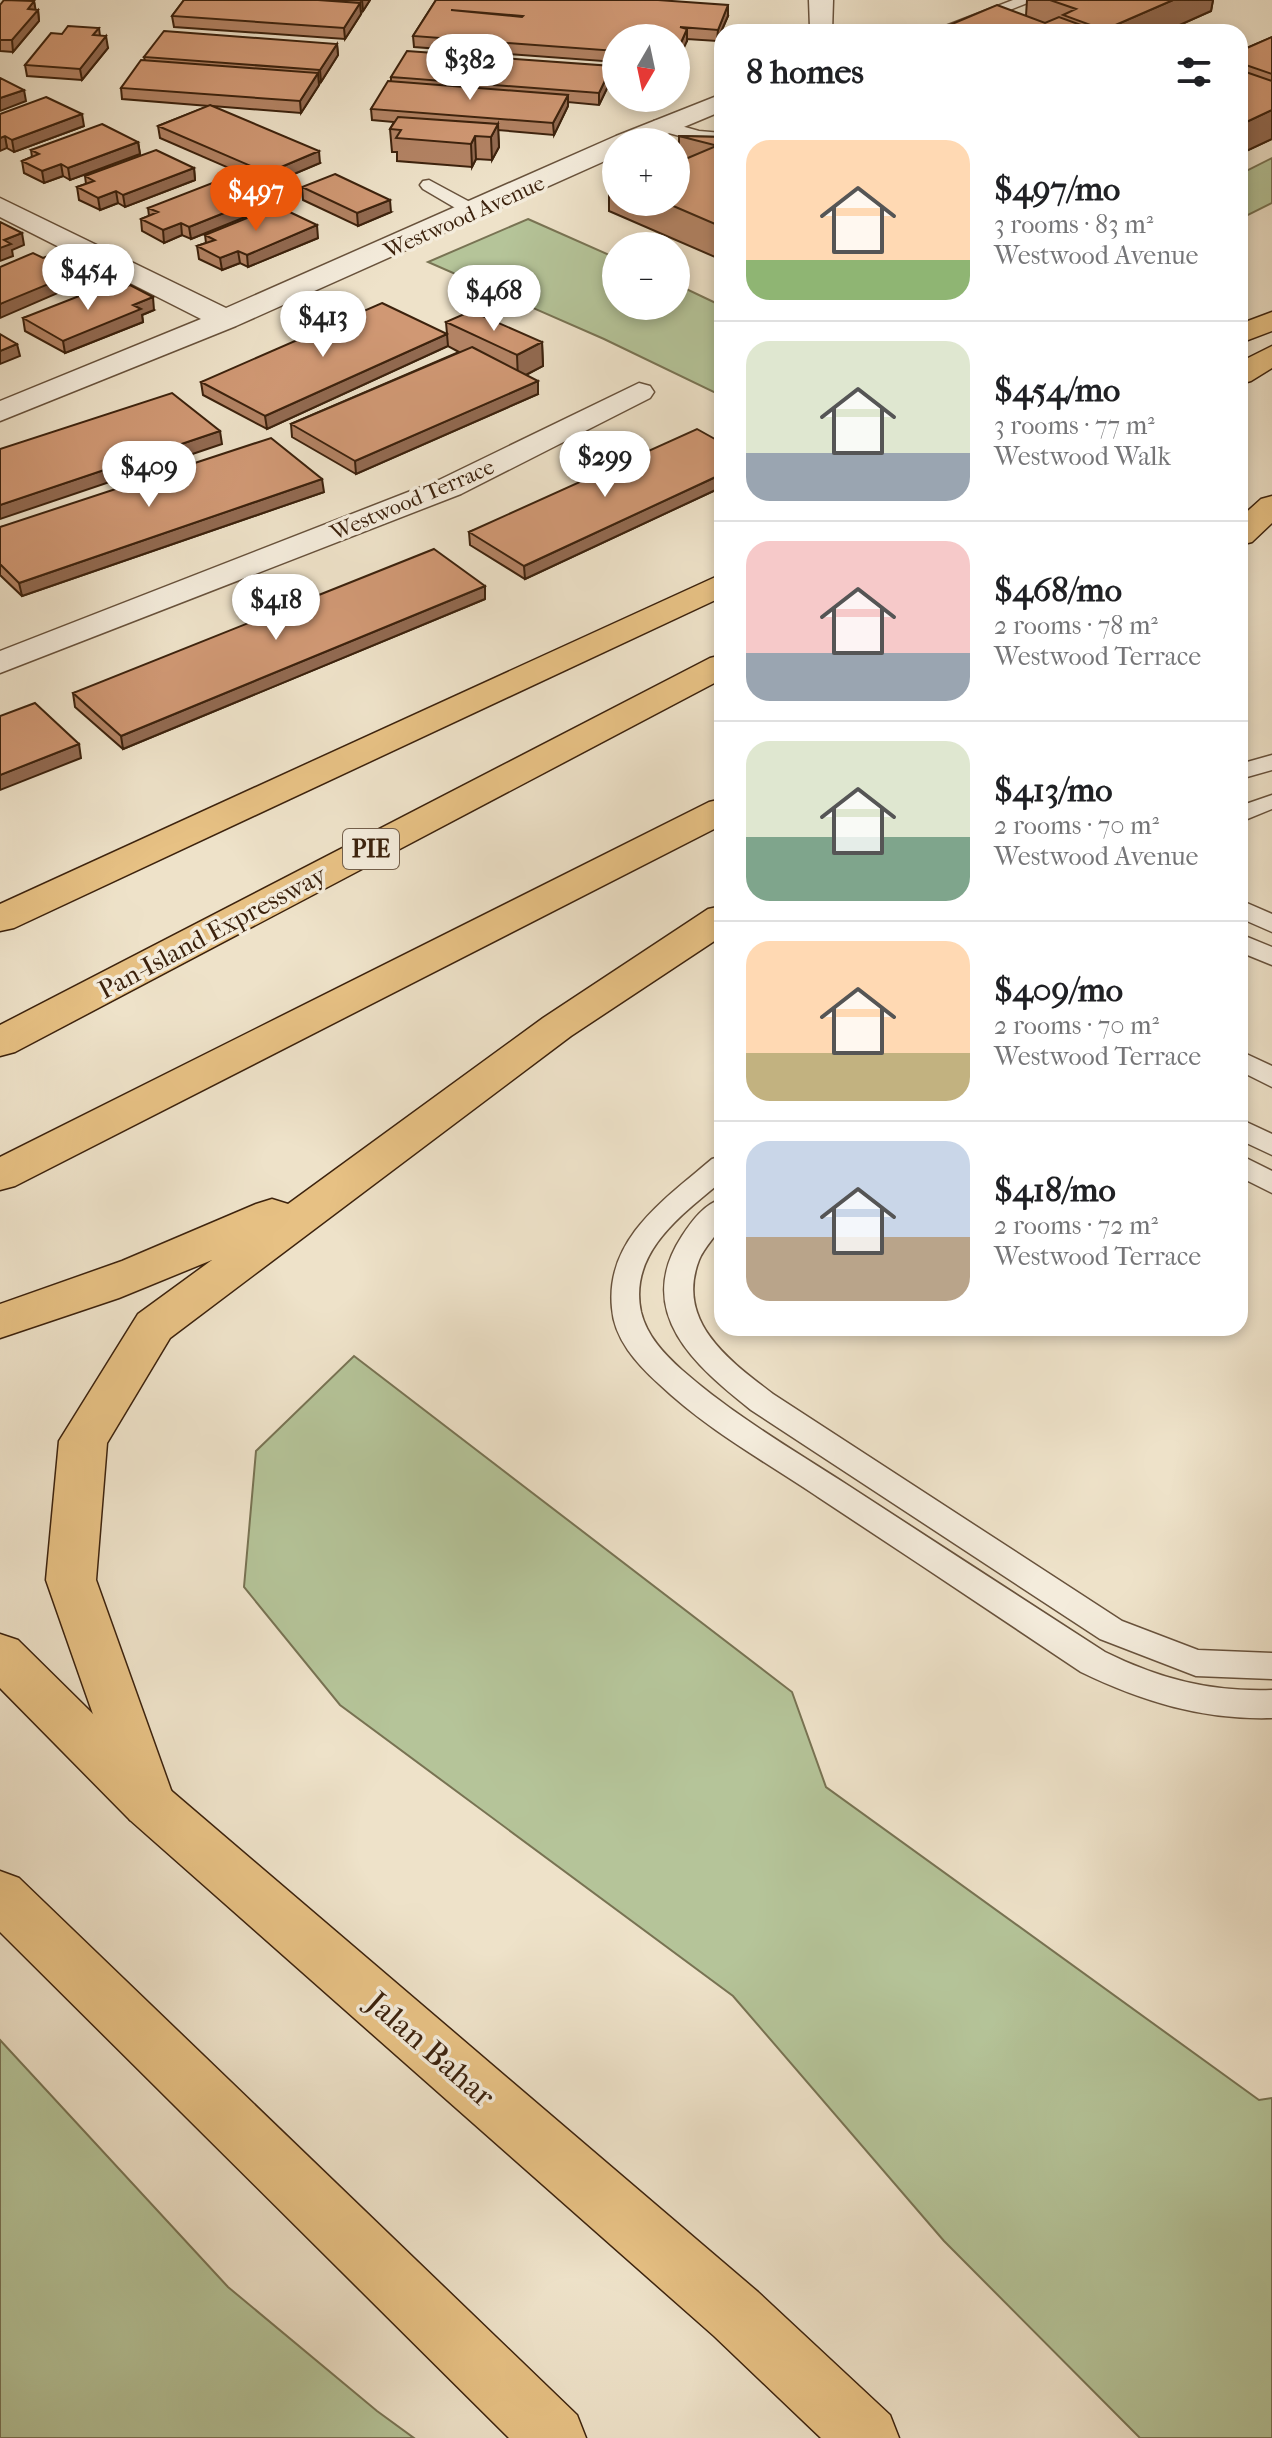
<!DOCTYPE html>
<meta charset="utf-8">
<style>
:root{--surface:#fff;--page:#f2f2f2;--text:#202124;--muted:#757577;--line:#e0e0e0;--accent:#ea580c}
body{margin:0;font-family:"IM FELL French Canon",serif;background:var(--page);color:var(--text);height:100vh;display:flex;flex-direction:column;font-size:30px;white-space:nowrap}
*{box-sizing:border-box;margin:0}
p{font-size:26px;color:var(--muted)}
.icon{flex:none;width:44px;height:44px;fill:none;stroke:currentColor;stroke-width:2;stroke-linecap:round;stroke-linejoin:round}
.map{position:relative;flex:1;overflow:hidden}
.sheet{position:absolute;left:714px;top:24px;width:534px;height:1312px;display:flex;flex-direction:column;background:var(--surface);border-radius:24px;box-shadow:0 4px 12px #0003}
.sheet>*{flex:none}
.needle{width:52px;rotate:189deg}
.fabs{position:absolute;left:602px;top:24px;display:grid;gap:16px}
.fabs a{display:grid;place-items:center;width:88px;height:88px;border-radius:50%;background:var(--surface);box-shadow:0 4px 12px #0003;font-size:40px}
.price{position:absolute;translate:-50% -68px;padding:0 18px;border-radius:28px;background:#fff;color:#222;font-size:26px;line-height:52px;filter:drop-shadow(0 2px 4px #0008)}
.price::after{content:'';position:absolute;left:50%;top:48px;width:24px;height:18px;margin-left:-12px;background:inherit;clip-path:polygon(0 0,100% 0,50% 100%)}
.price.current{background:var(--accent);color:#fff}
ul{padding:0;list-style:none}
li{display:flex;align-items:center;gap:24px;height:200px;padding:0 32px}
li+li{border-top:2px solid var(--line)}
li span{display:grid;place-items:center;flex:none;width:224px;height:160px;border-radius:24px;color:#555}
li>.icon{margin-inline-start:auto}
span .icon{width:96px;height:96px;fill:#fffc;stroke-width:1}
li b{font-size:34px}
h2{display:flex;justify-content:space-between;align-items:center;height:96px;padding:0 32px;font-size:34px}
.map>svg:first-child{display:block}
</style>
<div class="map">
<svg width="1272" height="2438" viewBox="0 0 1272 2438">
<rect width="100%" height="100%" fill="#eee2c9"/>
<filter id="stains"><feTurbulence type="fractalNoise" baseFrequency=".0025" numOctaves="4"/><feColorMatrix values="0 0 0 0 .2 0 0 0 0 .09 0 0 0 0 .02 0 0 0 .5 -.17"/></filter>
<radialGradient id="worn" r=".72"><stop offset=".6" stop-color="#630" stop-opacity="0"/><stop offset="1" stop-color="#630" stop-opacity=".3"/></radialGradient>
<path fill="#b5c499" stroke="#787353" stroke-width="2" d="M 1272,158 L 1272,203 L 1240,219 L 1240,174 Z
M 528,219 L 616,258 L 616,306 L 676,306 L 676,284 L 722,306 L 722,396 L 604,339 L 428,262 Z
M 354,1356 L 792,1692 L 826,1787 L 1259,2100 L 1272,2098 L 1272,2438 L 1140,2438 L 944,2241 L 733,1996 L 340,1705 L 244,1587 L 256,1451 Z
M 0,2040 L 228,2287 L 377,2411 L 414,2438 L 0,2438 Z"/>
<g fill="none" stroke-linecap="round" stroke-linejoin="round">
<g stroke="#68523c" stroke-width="3">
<path id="service" d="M 1013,0 L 1035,0 L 953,32 L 930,32 Z
M 660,120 L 699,131 L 722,133 L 722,143 L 698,141 L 654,129 L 652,125 L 654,121 Z
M 429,180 L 481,208 L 484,212 L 481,216 L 469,216 L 423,189 L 420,185 L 423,181 Z
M 1272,755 L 1272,770 L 1240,779 L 1240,764 Z
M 1272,795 L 1272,809 L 1240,822 L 1240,806 Z
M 1240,900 L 1272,914 L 1272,932 L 1240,918 Z
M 1240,934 L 1272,947 L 1272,965 L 1240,952 Z
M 1240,1051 L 1272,1066 L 1272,1087 L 1240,1071 Z
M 1240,1119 L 1272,1134 L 1272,1155 L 1240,1140 Z
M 1240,1155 L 1272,1171 L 1272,1193 L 1240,1177 Z
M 722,1156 L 722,1181 C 683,1214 628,1252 641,1312 C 647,1336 664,1354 682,1370 C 732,1414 790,1448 846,1484 C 932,1540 1018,1596 1105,1652 C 1160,1679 1210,1692 1272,1690 L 1272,1718 C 1203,1720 1143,1702 1081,1672 C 993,1613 906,1555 818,1497 C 764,1461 705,1428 659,1384 C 637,1364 614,1339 612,1308 C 605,1239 665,1199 712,1159 Z
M 722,1199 C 722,1206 724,1217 722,1224 C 719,1233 704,1247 699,1260 C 675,1322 730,1361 773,1394 L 1122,1621 L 1198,1650 L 1272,1653 L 1272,1679 L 1196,1676 L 1100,1639 L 751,1410 C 697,1367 632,1313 682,1236 C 692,1221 704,1204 722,1199 Z"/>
</g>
<g stroke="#68523c" stroke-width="3">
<path id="minor" d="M 809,0 L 833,0 L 832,32 L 807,32 L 810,28 Z
M 722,94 L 722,111 L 648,142 L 616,142 L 616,156 L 236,326 L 0,421 L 0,401 L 201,319 L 0,217 L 0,198 L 226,308 L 616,136 Z
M 639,383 L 650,386 L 654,392 L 650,398 L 461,494 L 0,673 L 0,651 L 439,480 Z"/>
</g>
<g stroke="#3c220d" stroke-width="3">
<path id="primary" d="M 0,1634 L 18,1640 L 168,1788 L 758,2292 L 890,2415 L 899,2438 L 821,2438 L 714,2336 L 130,1820 L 0,1688 Z
M 0,1871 L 19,1878 L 577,2415 L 586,2438 L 509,2438 L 0,1932 Z"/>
</g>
<g stroke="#3c220d" stroke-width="3">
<path id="motorway" d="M 1272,312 L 1272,331 L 1240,343 L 1240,324 Z
M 1272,346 L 1272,368 L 1251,381 L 1240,384 L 1240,362 Z
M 1272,496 L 1272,523 L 1252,542 L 1240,545 L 1240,518 L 1261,499 Z
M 722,574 L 722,597 L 14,928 L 0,931 L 0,904 Z
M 722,655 L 722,679 L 15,1052 L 0,1056 L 0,1025 L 710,658 Z
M 722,799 L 722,825 L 15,1186 L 0,1190 L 0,1157 L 709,802 Z
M 722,906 L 722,936 L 571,1036 L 170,1338 L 107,1443 L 96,1580 L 176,1804 L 168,1820 L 149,1827 L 130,1820 L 46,1580 L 59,1441 L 138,1314 L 212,1260 L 119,1298 L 0,1338 L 0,1304 L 122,1261 L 256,1204 L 272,1199 L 288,1204 L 543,1018 L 708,909 Z"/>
</g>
<use href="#service" fill="#f4ecdc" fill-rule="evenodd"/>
<use href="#minor" fill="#f4ecdc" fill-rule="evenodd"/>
<use href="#primary" fill="#e7c184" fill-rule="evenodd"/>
<use href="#motorway" fill="#e7c184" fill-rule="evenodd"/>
</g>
<path fill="#b38364" stroke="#3c220d" stroke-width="2" d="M 184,0 L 370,0 L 363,11 L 360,11 L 361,14 L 345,39 L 174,27 L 172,16 Z
M 436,0 L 728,16 L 717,41 L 687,39 L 687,41 L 676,38 L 616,38 L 616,62 L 414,47 L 413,36 Z
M 1027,0 L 1213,0 L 1211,11 L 1164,32 L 933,32 L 1026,16 Z
M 34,1 L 35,10 L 38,10 L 39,21 L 13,52 L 0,51 L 0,5 Z
M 99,28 L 100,36 L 108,48 L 82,80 L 27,76 L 25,65 L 62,34 Z
M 1272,37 L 1272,139 L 1240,154 L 1240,51 Z
M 337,44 L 338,55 L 321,82 L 318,81 L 319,85 L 301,113 L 212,106 L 320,163 L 268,185 L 160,138 L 158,126 L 209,106 L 122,99 L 121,88 L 145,61 L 144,57 Z
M 391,77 L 612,78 L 599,105 L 568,102 L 568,106 L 554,135 L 498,130 L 499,147 L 492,160 L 476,159 L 472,167 L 397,161 L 397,152 L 392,152 L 390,129 L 394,122 L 372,120 L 371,109 L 391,81 Z
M 0,114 L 84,126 L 14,152 L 7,148 Z
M 679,136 L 722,137 L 722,260 L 609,211 L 609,179 L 616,175 L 616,202 L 676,202 L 684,160 L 679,158 Z
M 138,142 L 140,154 L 70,180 L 63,176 L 44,183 L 24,173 L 22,161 L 32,157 L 31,150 Z
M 194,168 L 195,180 L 125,207 L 118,203 L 100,210 L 79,200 L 77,187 L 86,184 L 85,176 Z
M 302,187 L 391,212 L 358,226 L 303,200 Z
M 259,199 L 260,211 L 191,239 L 182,235 L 164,243 L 142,231 L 141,219 L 149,216 L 148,208 Z
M 205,235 L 318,238 L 248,267 L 240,263 L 222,270 L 199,259 L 197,246 L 206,243 Z
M 112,292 L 154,310 L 142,315 L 143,322 L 65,353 L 25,331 L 23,318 Z
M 446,322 L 542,342 L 543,366 L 526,375 L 538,394 L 356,474 L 292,437 L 291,424 L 459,352 L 448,346 L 267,429 L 203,395 L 201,382 L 447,334 Z
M 722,443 L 722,487 L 525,579 L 470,545 L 469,532 Z
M 324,492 L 22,596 L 0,575 L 0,527 Z
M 485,599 L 123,749 L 75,707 L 73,693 Z"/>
<path fill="#926a51" stroke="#3c220d" stroke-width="2" d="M 362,0 L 370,0 L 363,11 Z
M 1173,0 L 1213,0 L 1211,11 L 1164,32 L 1104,32 L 1104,30 Z
M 34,1 L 36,12 L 38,10 L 39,21 L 13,52 L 12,40 L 28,9 Z
M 360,3 L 361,14 L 345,39 L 344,28 Z
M 728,5 L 728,16 L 717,41 L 718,30 Z
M 687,29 L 687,41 L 676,65 L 676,54 Z
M 106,36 L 108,48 L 82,80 L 80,69 Z
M 337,44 L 338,55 L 321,82 L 320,70 Z
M 612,66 L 612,78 L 599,105 L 599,93 Z
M 318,73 L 319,85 L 301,113 L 300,101 Z
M 24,90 L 26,101 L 0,111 L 0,98 Z
M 568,95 L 568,106 L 554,135 L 553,123 Z
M 1272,110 L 1272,139 L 1240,154 L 1240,125 Z
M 82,114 L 84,126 L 14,152 L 12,140 Z
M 498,124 L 499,147 L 492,160 L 491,137 Z
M 5,136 L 7,148 L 0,151 L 0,138 Z
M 475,136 L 476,159 L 472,167 L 471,144 Z
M 138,142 L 140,154 L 70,180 L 68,168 Z
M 319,151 L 320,163 L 268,185 L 267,173 Z
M 61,164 L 63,176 L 44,183 L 42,171 Z
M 194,168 L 195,180 L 125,207 L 123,195 Z
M 116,191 L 118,203 L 100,210 L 98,198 Z
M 259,199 L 260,211 L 191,239 L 189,227 Z
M 390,200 L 391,212 L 358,226 L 357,213 Z
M 181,223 L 182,235 L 164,243 L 163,230 Z
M 317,225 L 318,238 L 248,267 L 247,255 Z
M 22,233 L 24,245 L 12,250 L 13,256 L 0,261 L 0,248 L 4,240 Z
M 238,251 L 240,263 L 222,270 L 220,258 Z
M 83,262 L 85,275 L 73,280 L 74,286 L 0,318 L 0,304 L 65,270 Z
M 153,297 L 154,310 L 142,315 L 143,322 L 65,353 L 63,341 L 133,305 Z
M 447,334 L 448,346 L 267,429 L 265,416 Z
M 542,342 L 543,366 L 518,379 L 517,355 Z
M 17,344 L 20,356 L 0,364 L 0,351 Z
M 538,381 L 538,394 L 356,474 L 355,461 Z
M 220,431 L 222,444 L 0,519 L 0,505 Z
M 722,474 L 722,487 L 525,579 L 524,566 Z
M 322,479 L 324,492 L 22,596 L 19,583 Z
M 485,586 L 485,599 L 123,749 L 121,736 Z
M 79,744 L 81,758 L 0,790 L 0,775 Z"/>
<path fill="#d09874" stroke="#3c220d" stroke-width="2" fill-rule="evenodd" d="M 4,0 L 34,1 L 28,9 L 38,10 L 12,40 L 0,40 L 0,5 Z
M 184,0 L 318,0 L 360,3 L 344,28 L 172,16 Z
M 436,0 L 658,0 L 728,5 L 718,30 L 680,27 L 687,29 L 676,54 L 676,38 L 616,38 L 616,51 L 413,36 ZM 451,10 L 523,16 L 522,17 Z
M 1050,0 L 1173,0 L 1104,30 L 1063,15 L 1076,9 Z
M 997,5 L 1045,23 L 1059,17 L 1100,32 L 933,32 Z
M 68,26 L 99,28 L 93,35 L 106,36 L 80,69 L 25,65 L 51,33 L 62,34 Z
M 164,31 L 337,44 L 320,70 L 144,57 Z
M 1272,37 L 1272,74 L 1240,63 L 1240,51 Z
M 407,51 L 612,66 L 599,93 L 391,77 Z
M 141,60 L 318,73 L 300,101 L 121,88 Z
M 1240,70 L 1272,81 L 1272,110 L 1240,125 Z
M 0,78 L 24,90 L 0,98 Z
M 388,81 L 568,95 L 553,123 L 371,109 Z
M 46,97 L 82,114 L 12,140 L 5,136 L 0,138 L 0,114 Z
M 210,105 L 319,151 L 267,173 L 158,126 Z
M 398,117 L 498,124 L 491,137 L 475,136 L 471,144 L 396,138 L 401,130 L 390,129 Z
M 102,124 L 138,142 L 68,168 L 61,164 L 42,171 L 22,161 L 39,154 L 31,150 Z
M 679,136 L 722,137 L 722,147 Z
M 716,146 L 722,149 L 722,227 L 664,202 L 676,202 L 676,163 Z
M 156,150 L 194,168 L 123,195 L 116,191 L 98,198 L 77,187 L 94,181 L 85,176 Z
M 335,174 L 390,200 L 357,213 L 302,187 Z
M 616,175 L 616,182 L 609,179 Z
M 220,180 L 259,199 L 189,227 L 181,223 L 163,230 L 141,219 L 158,212 L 148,208 Z
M 277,206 L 317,225 L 247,255 L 238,251 L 220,258 L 197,246 L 215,240 L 205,235 Z
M 0,222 L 22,233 L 4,240 L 11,244 L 0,248 Z
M 61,251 L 83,262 L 65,270 L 73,274 L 0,304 L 0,267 L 33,253 L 43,258 Z
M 130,285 L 153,297 L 133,305 L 141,309 L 63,341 L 23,318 L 102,287 L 112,292 Z
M 382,303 L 447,334 L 265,416 L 201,382 Z
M 471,311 L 542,342 L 517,355 L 446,322 Z
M 0,334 L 17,344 L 0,351 Z
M 472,347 L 538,381 L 355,461 L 291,424 Z
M 172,393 L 220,431 L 0,505 L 0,449 Z
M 697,429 L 722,443 L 722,474 L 524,566 L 469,532 Z
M 271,438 L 322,479 L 19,583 L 0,564 L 0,527 Z
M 434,549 L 485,586 L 121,736 L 73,693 Z
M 35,703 L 79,744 L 0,775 L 0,716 Z"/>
<g text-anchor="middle" stroke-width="7" stroke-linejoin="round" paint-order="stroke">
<g font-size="22" fill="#3c220d" stroke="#f4ecdc">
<text transform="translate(464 216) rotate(-24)" y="8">Westwood Avenue</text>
<text transform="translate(412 499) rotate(-23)" y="8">Westwood Terrace</text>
</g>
<rect fill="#f4ecdc" stroke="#735f4b" stroke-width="2" x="343" y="829" width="56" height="40" rx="6"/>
<g font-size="24" font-weight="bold" fill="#3c220d">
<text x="371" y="857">PIE</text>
</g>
<g font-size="26" fill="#3c220d" stroke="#f4ecdc">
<text transform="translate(212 932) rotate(-28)" y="9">Pan-Island Expressway</text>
</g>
<g font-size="32" fill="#3c220d" stroke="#f4ecdc">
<text transform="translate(431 2049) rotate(41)" y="11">Jalan Bahar</text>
</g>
</g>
<rect width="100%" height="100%" filter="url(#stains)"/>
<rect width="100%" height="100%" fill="url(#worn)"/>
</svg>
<div class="fabs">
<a><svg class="needle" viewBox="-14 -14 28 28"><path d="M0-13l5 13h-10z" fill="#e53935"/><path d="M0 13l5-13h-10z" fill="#757577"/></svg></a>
<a>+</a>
<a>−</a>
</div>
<b class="price" style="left:470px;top:102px">$382</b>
<b class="price current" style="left:256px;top:233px">$497</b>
<b class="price" style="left:88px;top:312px">$454</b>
<b class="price" style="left:494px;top:333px">$468</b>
<b class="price" style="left:323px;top:359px">$413</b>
<b class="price" style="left:605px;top:499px">$299</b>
<b class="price" style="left:149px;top:509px">$409</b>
<b class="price" style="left:276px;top:642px">$418</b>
<section class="sheet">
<h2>8 homes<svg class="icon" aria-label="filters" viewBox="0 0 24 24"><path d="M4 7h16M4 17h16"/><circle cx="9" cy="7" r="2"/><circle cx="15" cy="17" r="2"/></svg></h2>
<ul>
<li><span style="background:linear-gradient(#ffd9b3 75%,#8fb573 0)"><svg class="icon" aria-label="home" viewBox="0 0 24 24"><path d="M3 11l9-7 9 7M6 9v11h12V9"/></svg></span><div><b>$497/mo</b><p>3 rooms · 83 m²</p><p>Westwood Avenue</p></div></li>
<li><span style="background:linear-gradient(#dfe7d0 70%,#9aa5b1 0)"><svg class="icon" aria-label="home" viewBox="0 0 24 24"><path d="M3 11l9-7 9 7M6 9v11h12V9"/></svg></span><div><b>$454/mo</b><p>3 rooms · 77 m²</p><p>Westwood Walk</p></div></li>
<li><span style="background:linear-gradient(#f6c9c9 70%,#9aa5b1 0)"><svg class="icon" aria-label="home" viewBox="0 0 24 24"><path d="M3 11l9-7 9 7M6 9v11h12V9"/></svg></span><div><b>$468/mo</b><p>2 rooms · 78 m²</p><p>Westwood Terrace</p></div></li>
<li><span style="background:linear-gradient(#dfe7d0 60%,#7fa58c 0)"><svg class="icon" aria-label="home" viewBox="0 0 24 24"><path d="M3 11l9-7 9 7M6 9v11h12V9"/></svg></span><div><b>$413/mo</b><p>2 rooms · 70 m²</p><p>Westwood Avenue</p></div></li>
<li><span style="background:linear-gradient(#ffd9b3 70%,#c2b280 0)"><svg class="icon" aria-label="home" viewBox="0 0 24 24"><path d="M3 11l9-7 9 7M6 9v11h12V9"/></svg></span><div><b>$409/mo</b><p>2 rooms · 70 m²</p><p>Westwood Terrace</p></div></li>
<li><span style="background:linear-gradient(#c9d6e8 60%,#b9a48a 0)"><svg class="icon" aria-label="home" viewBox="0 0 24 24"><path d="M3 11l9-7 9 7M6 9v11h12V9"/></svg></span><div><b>$418/mo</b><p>2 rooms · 72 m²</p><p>Westwood Terrace</p></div></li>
</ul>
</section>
</div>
